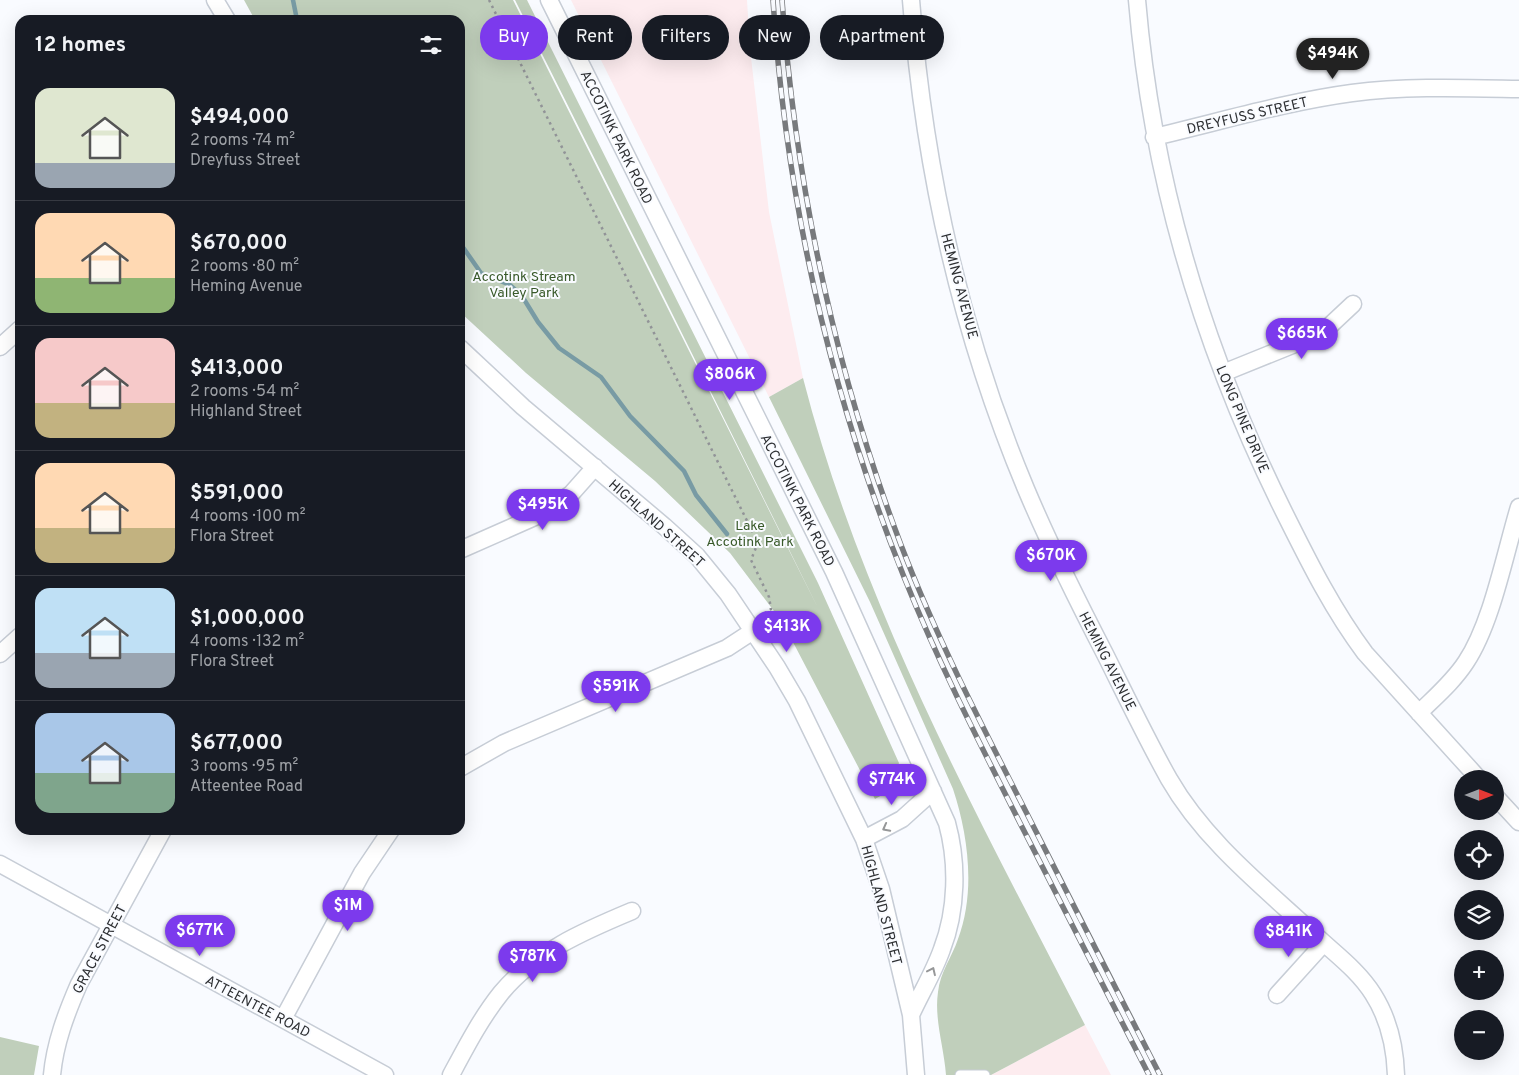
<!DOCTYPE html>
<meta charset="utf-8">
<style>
:root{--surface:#171b24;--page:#242831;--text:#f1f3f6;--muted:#9ea1a6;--line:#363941;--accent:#7c3aed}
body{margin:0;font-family:Overpass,sans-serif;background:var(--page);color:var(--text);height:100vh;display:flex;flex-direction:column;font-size:19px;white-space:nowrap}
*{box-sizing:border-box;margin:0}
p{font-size:16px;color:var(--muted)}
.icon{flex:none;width:28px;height:28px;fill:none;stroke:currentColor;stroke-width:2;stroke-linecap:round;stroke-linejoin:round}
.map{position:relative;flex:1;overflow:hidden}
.details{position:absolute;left:15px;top:15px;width:450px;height:820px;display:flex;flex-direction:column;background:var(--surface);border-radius:15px;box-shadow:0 5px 20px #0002}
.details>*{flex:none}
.guide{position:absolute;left:480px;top:15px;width:475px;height:45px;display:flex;gap:10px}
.needle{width:32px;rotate:90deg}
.tools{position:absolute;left:1454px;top:770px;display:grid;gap:10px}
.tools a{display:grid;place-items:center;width:50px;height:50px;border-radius:50%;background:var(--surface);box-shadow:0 5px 20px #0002;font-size:25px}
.price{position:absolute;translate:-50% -42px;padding:0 11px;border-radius:18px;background:var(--accent);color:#fff;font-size:16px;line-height:32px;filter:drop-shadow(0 1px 2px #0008)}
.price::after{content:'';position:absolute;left:50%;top:30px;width:15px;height:11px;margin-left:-8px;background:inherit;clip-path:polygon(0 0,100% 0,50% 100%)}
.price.active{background:#222;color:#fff}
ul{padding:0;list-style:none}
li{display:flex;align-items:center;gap:15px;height:125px;padding:0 20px}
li+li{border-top:1px solid var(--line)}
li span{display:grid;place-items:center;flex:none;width:140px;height:100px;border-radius:15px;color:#555}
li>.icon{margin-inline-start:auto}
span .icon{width:60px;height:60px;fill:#fffc;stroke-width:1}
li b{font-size:21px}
h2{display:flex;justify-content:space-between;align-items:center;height:60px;padding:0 20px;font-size:21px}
.tag{padding:0 18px;border-radius:22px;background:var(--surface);box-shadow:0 5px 20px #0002;font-size:18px;line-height:45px}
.tag.active{background:var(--accent);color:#fff}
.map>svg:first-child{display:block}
</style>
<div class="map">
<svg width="1519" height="1075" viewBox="0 0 1519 1075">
<rect width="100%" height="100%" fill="#f9fbff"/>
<path fill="#fdecef" d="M 571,0 L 747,0 L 750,49 L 769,212 L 803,378 L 769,397 Z
M 1085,1025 L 1111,1075 L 991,1075 Z"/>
<path fill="#c0cfbb" d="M 244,0 L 513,0 L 817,606 L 662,293 L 515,0 L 527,0 L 818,583 L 899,763 L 889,791 L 875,799 L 783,623 L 730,553 L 655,481 L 526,373 L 460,312 L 460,20 L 255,20 Z
M 803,378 C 862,607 977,815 1085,1025 L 991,1075 L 946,1075 C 944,1047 934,1019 938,992 C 940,972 952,957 958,939 C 976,892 968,834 953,789 L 870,602 L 769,397 Z
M 0,1037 L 39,1046 L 34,1075 L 0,1075 Z"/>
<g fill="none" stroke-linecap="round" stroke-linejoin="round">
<path stroke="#789ba4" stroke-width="4.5" d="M 293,0 L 297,20
M 460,243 L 481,273 L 510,285 L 522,296 L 538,322 L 559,348 L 601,377 L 630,416 L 684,471 L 696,495 L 727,534"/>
<g stroke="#c7cdd6" stroke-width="11">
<path id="service" d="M 960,1075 L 985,1075"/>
</g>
<g stroke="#c7cdd6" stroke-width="19">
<path id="minor" d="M 215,0 L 227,20
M 549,0 L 834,572 L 947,823 C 958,863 957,910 942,949 C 934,972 921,993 911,1015
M 911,0 C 924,168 961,334 1026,489 C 1050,546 1077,600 1105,654 C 1126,696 1146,738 1169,779 C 1204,840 1262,886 1314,934 C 1334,953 1358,970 1373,994 C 1389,1019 1395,1046 1396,1075
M 1137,0 C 1152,179 1204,351 1284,512 C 1308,560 1332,609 1365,653 L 1479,779
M 1154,137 C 1219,122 1285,102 1352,93 C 1407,86 1463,88 1519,89
M 0,347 L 20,329
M 460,348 L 523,407 L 664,526 L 697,556 L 728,594 L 777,667 L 797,701 L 864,839 L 881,889 L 911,1015 L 916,1075
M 1223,373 L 1322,333 L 1353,304
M 460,550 L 546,512 L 571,494 L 595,467
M 0,654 L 20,636
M 1419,713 C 1435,697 1453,682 1466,662 C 1492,623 1505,553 1519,507
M 460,768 L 504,743 L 727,648 L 753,631
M 1495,796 L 1519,822
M 864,839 L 902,819 L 933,791
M 0,864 L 385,1075
M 1277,995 L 1324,943
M 283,1019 L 362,873 L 391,830
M 52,1075 C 55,1043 66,1014 79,984 L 163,830
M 451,1075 C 466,1047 481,1018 501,993 C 535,952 584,931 632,911"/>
</g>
<path stroke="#919397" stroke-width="2.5" stroke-dasharray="2.5 4" stroke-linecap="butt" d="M 489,0 L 756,539 L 757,545 L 751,560 L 769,597 L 771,609 L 760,617"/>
<use href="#service" stroke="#fff" stroke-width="9"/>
<use href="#minor" stroke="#fff" stroke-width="16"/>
<g stroke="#787a7d" stroke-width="5.5">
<path id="rail" d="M 773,0 C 786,198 830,393 904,577 C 938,662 979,742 1020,823 C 1063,907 1106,991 1149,1075
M 782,0 C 796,187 835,370 901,545 C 935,634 978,718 1021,802 C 1067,893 1113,984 1160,1075"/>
</g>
<use href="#rail" stroke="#f9fbff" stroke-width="4" stroke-dasharray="11" stroke-linecap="butt"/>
</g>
<defs><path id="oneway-chevron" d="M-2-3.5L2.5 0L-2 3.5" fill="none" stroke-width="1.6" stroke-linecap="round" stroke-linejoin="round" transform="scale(1.25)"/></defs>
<g stroke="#969798">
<use href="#oneway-chevron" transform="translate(886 828) rotate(152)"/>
<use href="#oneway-chevron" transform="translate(932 971) rotate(-65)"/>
</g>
<g text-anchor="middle" stroke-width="4" stroke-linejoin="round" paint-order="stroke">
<g font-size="14" fill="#2d2f32" stroke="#f9fbff">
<text transform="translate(1247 115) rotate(-13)" y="5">DREYFUSS STREET</text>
<text transform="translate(617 137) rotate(64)" y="5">ACCOTINK PARK ROAD</text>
<text transform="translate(960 286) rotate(75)" y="5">HEMING AVENUE</text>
<text transform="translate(1243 419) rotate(67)" y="5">LONG PINE DRIVE</text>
<text transform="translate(798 500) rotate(63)" y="5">ACCOTINK PARK ROAD</text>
<text transform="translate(657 523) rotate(42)" y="5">HIGHLAND STREET</text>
<text transform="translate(1108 661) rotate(63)" y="5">HEMING AVENUE</text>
<text transform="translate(882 905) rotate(75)" y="5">HIGHLAND STREET</text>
<text transform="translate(99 949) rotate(-62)" y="5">GRACE STREET</text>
<text transform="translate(258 1006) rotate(28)" y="5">ATTEENTEE ROAD</text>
</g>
<g font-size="14" fill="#385929" stroke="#f9fbff">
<text x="524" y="281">Accotink Stream<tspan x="524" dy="16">Valley Park</tspan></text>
<text x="750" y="530">Lake<tspan x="750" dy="16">Accotink Park</tspan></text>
</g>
</g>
</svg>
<div class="tools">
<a><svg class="needle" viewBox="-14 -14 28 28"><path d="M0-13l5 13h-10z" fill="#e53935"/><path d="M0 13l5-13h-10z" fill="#9ea1a6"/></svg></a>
<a><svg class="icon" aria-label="locate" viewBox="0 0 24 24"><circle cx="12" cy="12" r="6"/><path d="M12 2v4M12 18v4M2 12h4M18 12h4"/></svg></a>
<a><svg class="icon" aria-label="layers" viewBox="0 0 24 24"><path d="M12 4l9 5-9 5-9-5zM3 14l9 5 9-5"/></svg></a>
<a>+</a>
<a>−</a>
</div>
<b class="price active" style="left:1333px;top:80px">$494K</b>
<b class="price" style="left:1302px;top:360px">$665K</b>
<b class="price" style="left:730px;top:401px">$806K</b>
<b class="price" style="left:543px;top:531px">$495K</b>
<b class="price" style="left:1051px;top:582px">$670K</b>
<b class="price" style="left:787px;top:653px">$413K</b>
<b class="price" style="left:616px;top:713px">$591K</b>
<b class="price" style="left:892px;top:806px">$774K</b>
<b class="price" style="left:348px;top:932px">$1M</b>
<b class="price" style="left:200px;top:957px">$677K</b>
<b class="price" style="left:1289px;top:958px">$841K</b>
<b class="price" style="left:533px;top:983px">$787K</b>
<div class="guide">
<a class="tag active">Buy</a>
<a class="tag">Rent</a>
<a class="tag">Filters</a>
<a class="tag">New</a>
<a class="tag">Apartment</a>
</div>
<section class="details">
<h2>12 homes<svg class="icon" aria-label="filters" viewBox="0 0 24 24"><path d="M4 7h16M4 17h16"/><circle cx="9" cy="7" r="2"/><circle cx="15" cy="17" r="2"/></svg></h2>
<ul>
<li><span style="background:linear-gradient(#dfe7d0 75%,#9aa5b1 0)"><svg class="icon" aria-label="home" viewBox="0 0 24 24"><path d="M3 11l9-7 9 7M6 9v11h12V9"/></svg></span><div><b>$494,000</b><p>2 rooms · 74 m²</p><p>Dreyfuss Street</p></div></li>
<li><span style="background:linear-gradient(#ffd9b3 65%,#8fb573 0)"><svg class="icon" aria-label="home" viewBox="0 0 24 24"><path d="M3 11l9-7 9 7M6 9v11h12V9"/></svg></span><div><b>$670,000</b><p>2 rooms · 80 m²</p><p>Heming Avenue</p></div></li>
<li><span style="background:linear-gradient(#f6c9c9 65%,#c2b280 0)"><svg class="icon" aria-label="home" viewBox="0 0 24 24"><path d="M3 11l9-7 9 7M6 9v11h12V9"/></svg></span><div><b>$413,000</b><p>2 rooms · 54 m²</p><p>Highland Street</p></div></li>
<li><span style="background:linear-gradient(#ffd9b3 65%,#c2b280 0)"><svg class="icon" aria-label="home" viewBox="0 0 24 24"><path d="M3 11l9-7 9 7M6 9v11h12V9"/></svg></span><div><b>$591,000</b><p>4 rooms · 100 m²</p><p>Flora Street</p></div></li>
<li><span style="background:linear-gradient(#bfe0f5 65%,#9aa5b1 0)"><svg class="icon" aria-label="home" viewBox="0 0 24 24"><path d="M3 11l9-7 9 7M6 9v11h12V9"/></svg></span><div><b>$1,000,000</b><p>4 rooms · 132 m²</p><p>Flora Street</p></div></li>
<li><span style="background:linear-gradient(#a9c7e8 60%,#7fa58c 0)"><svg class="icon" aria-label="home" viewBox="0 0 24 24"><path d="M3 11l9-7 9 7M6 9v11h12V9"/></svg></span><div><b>$677,000</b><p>3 rooms · 95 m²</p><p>Atteentee Road</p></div></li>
</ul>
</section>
</div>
